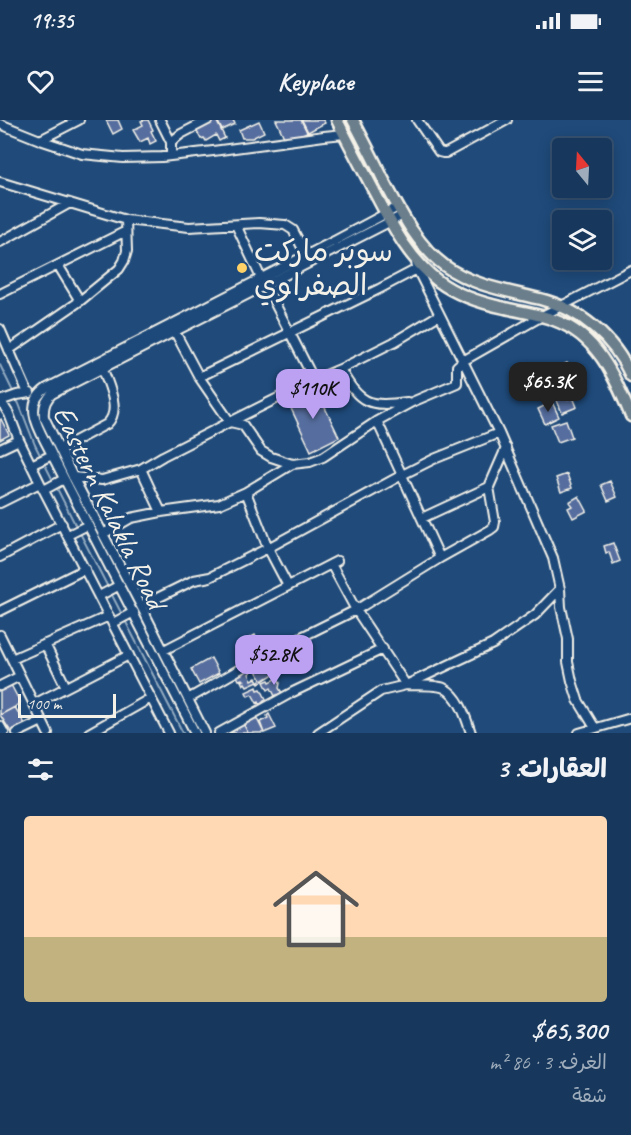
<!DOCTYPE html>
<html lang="ar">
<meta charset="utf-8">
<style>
:root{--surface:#17385c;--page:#244365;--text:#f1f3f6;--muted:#9eacbb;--line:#365272;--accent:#bca0f2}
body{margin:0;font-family:Caveat,"Playpen Sans Arabic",sans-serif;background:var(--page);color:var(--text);direction:rtl;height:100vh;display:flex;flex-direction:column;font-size:22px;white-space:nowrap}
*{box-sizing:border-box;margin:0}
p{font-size:20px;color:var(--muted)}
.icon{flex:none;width:33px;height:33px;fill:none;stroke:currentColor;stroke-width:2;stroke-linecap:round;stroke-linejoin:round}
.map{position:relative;height:613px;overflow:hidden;direction:ltr}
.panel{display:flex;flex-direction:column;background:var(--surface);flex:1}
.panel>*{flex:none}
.needle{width:39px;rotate:342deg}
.fabs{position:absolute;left:552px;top:18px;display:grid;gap:12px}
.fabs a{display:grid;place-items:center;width:60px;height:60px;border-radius:6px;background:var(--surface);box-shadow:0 3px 15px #0003,0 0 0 2px var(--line);font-size:30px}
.scale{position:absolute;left:18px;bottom:15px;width:98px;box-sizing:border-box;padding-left:6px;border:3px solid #f4f1e8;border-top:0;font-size:16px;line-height:21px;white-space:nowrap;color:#f4f1e8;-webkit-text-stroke:4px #1f4a7a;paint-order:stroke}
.price{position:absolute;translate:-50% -51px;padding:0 14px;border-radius:12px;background:var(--accent);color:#111;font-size:20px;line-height:39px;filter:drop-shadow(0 2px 3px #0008)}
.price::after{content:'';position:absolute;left:50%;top:36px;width:18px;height:14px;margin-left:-9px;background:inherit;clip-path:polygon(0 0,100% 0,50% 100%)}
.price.current{background:#222;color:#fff}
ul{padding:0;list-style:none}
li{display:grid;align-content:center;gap:12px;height:318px;padding:0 24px}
li span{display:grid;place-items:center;height:186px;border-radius:6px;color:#555}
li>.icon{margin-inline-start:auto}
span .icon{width:108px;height:108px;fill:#fffc;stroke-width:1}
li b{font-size:26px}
h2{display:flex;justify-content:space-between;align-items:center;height:72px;padding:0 24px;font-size:26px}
.status{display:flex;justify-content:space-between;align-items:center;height:42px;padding:0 30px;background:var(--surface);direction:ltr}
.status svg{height:16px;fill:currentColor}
header{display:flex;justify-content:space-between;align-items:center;height:78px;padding:0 24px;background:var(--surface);font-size:27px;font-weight:700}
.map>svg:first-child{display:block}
</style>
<div class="status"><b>19:35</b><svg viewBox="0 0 49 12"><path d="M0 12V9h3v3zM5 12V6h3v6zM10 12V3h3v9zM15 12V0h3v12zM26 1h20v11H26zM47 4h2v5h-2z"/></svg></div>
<header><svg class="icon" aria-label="menu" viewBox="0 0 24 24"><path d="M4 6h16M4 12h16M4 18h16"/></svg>Keyplace<svg class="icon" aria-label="heart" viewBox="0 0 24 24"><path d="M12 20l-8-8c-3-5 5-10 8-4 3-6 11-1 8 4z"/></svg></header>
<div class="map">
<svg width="631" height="613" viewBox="0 0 631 613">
<rect width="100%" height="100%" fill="#1f4a7a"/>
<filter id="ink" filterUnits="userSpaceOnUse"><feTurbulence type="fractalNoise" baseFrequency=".0167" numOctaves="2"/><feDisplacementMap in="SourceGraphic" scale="12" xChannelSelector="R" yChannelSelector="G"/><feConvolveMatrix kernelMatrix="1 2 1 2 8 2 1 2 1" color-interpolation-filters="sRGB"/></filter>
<g filter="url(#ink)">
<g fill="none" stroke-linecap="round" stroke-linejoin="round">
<path stroke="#92aac0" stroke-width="2" d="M 0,245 L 19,284 L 35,325 L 77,408
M 80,413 L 183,613"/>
</g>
<path fill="#576e9f" stroke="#f4f1e8" stroke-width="1.5" d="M 106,0 L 118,0 L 122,9 L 113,14 Z
M 144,0 L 148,0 L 153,10 L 151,11 L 156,21 L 150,24 L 148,18 L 140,22 L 133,10 L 143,5 L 141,1 Z
M 216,0 L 225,18 L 219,21 L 216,15 L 206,21 L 204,18 L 201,19 L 196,10 Z
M 217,0 L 233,0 L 235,4 L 222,10 Z
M 276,0 L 301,0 L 307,12 L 296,17 L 284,17 Z
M 302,0 L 323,0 L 325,3 L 308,12 Z
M 259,1 L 264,12 L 252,18 L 242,18 L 239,10 Z
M 567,243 L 576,260 L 569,264 L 566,258 L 553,265 L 547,253 Z
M 544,257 L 549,268 L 547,269 L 549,275 L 538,279 L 532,262 Z
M 316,269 L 339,317 L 311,331 L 288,282 Z
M 566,274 L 568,279 L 573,277 L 577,287 L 562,293 L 556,278 Z
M 552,282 L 559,297 L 545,304 L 538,289 Z
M 1,299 L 9,315 L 0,320 L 0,300 Z
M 566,300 L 572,317 L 558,322 L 551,305 Z
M 567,354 L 572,368 L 561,372 L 556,358 Z
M 610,361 L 617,377 L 608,381 L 601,365 Z
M 579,376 L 587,391 L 573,398 L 568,388 L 572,386 L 569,382 Z
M 613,423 L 620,441 L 613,444 L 609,432 L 606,433 L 604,426 Z
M 255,515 L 261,526 L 257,528 L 259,532 L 255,533 L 255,532 L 246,537 L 240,525 L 244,522 L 244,521 Z
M 271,534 L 277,544 L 274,546 L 277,552 L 259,563 L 258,562 L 261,559 L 254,547 L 259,545 L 257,542 Z
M 211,538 L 219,553 L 199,564 L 191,549 Z
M 249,547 L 251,552 L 249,554 L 252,560 L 256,558 L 258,561 L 247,566 L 245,563 L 243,565 L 241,561 L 244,560 L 242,559 L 239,560 L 237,556 Z
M 278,558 L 280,563 L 279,568 L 282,573 L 275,576 L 271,568 L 268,570 L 264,562 L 269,560 L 270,562 Z
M 10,563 L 20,582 L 15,587 L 0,595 L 0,569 Z
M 257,567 L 258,570 L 261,569 L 266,579 L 260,585 L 259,582 L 257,583 L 252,574 L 248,576 L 246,572 Z
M 15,587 L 25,604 L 11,612 L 0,595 Z
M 269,594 L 276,608 L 264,613 L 260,602 L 268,598 L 267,596 Z
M 256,597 L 264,613 L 248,613 L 243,603 Z
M 243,603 L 248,613 L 224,613 Z"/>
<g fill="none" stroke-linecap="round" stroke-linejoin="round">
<g stroke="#f4f1e8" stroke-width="12">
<path id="minor" d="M 160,0 L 171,22
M 417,0 L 439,32 L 443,33 L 446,33 L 507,0
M 0,4 L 40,20 L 82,34 L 123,38 L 162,37 L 213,31 L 324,16 L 344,14
M 40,20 L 79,0
M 171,35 L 171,22 L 181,14 L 208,0
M 0,62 L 126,100 L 189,107 L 259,103 L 285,105 L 293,110 L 306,135
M 236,105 L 261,158
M 0,122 L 70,83
M 416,141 L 417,149 L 499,313 L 553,438 L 560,469 L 561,487 L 568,519 L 568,542 L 572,561 L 578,580 L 595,608
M 58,145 L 80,181
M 266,166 L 314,260
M 0,174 L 126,111
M 0,209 L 28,273
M 175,212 L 199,257 L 230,302 L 243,305 L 261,331 L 271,337 L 292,344 L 310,342 L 323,337 L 377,301 L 412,282 L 457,263 L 457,246 L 463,241 L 542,196 L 631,150
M 9,230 L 80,181 L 119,149 L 124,141 L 127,131 L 126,100
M 340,249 L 394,222 L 439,195
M 199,257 L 379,169 L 417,149
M 0,280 L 9,294 L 19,320 L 40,363 L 169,613
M 0,281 L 17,275 L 30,273
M 377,301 L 440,438
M 0,329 L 19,320
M 60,329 L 107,304 C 122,290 108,265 103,249
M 31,345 L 52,335
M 141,349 L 161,392
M 73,357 L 102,360 L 141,349 L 163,336 L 230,302 L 314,260 L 340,249 C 360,284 368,287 407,282
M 44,370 L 64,359
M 246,372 L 268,428 L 288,466
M 0,383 L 40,363
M 422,398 L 489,367 L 506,328
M 103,414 L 131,398 L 161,392 L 219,384 L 246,372 L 292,344
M 68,415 L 88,405
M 0,437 L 62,404
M 331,444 L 356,490 L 406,565 C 414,565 438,565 444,568 C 460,576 466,598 471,613
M 99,476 L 120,465
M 141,486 L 194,460 L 210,457 L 268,428 L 402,355 L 434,339 L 499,313
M 0,491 L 85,449
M 113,503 L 134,492
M 0,515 L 48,613
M 45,524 L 66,567
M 164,530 L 337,441
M 12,539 L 109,496
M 0,566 L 20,556
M 188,579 L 261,537 L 356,490 L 440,438 L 490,410 L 494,407 L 495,402 L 489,367
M 34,584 L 129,535
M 0,606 L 4,613
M 17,613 L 42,601
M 89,613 L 151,578
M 195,613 L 52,335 C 42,313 20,286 47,268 L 336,120 L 398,87
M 205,613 L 141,486 L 73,357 L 44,297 C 43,287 45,280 52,274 L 403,95
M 219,613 L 293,572 L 383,529
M 318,613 L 381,571 L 406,565 L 493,524 L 535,495 L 560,469
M 579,613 L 631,598"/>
</g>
<g stroke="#f4f1e8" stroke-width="15">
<path id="highway" d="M 337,0 C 349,24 362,48 375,73 C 392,105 408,138 438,161 C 458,176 481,183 505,188 C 521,192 538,194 554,200 C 598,216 614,256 631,296
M 353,0 C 363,19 373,38 382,57 C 399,89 416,125 445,146 C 473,166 508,171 540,179 C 580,189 614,218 631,256"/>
</g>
<use href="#minor" stroke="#1f4a7a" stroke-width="8"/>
<use href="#highway" stroke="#6b7e8b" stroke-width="10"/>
</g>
</g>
<circle fill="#ffd166" stroke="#1f4a7a" stroke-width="2" cx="242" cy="148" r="6"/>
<g text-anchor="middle" stroke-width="6" stroke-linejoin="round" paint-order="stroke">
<g font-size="30" fill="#f4f1e8" stroke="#1f4a7a" text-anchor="start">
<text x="254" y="141">سوبر ماركت<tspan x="254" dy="34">الصفراوي</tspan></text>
</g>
<g font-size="30" fill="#f4f1e8" stroke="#1f4a7a">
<text transform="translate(110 387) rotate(64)" y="10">Eastern Kalakla Road</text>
</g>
</g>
</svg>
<div class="fabs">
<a><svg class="needle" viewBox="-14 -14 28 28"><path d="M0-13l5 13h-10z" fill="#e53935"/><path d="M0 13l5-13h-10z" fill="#9eacbb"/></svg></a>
<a><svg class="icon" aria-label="layers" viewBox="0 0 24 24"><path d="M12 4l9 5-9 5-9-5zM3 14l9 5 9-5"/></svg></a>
</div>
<div class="scale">100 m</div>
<b class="price current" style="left:548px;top:293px">$65.3K</b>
<b class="price" style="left:313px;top:300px">$110K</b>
<b class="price" style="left:274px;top:566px">$52.8K</b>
</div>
<section class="panel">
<h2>العقارات: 3<svg class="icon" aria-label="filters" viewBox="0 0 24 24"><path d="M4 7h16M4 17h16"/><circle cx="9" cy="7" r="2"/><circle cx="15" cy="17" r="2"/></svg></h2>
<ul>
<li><span style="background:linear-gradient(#ffd9b3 65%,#c2b280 0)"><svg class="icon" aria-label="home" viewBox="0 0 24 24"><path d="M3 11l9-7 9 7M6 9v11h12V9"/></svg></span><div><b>$65,300</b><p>الغرف: 3 · 86 m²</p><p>شقة</p></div></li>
</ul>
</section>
